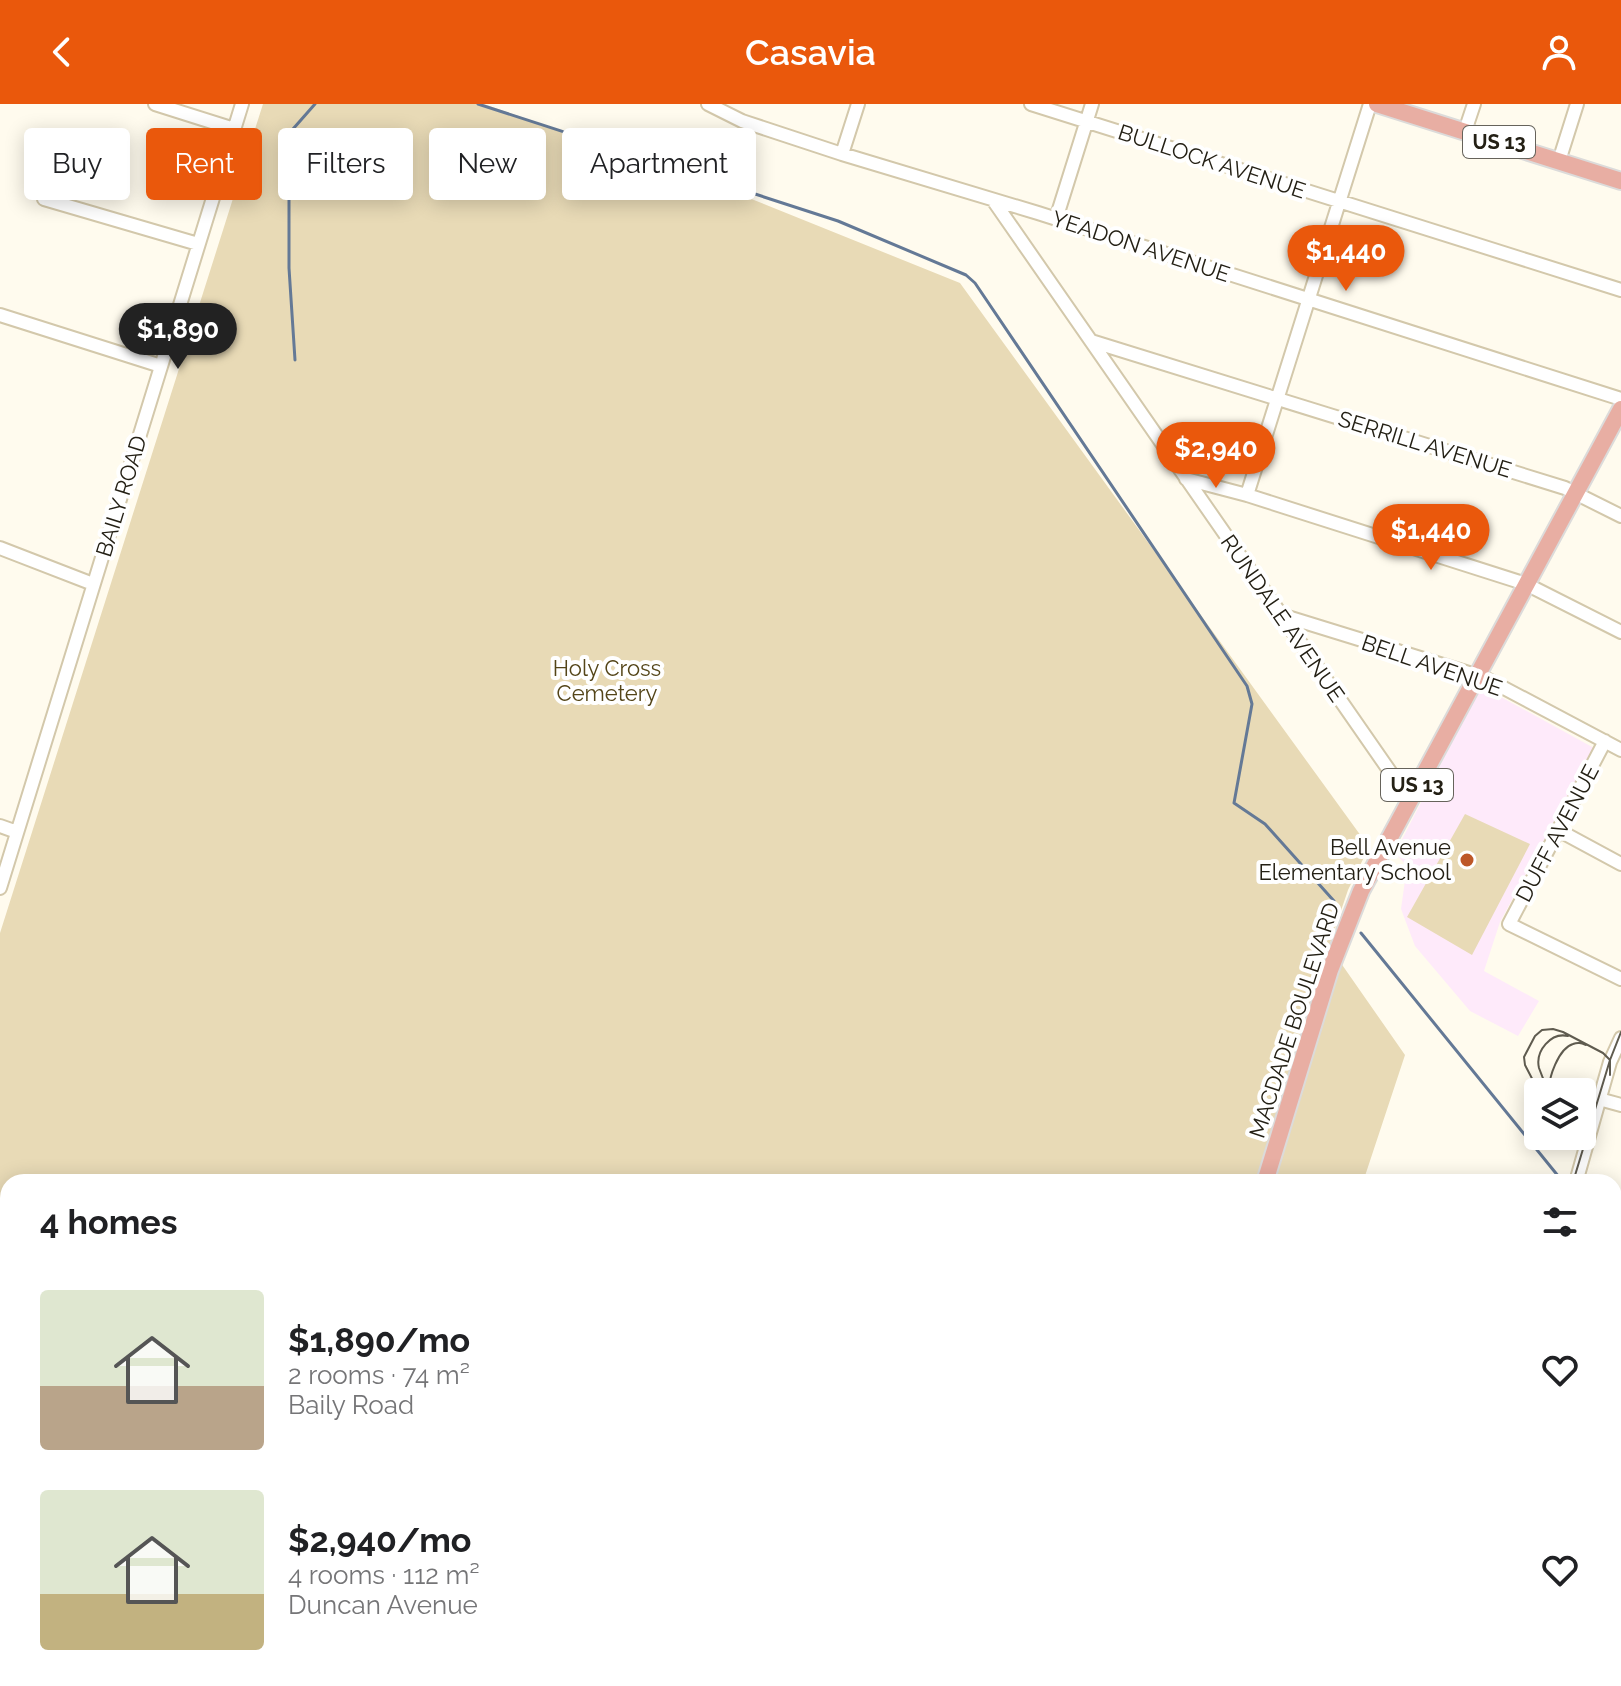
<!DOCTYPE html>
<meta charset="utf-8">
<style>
:root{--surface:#fff;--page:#f6f6f6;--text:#202124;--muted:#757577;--accent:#ea580c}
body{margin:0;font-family:Raleway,sans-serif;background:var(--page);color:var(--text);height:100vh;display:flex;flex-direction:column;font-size:30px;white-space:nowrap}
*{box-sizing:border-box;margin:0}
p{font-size:26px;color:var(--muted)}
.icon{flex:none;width:44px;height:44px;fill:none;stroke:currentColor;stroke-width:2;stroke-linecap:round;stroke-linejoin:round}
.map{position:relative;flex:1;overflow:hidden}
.panel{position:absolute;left:0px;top:1070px;width:1622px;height:512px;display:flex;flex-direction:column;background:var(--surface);border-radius:24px 24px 0 0;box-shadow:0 4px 20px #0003}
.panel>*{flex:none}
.guide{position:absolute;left:24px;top:24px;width:800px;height:72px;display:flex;gap:16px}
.fabs{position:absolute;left:1524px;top:974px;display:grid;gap:16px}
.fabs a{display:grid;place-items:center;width:72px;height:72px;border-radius:8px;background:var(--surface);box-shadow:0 4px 20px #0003;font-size:40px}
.price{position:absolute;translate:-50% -68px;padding:0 18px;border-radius:28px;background:var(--accent);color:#fff;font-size:26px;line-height:52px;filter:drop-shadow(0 2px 4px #0008)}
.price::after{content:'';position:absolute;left:50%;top:48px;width:24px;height:18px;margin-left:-12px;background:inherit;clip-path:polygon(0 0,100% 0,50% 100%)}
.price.current{background:#222;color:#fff}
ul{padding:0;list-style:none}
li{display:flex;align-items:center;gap:24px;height:200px;padding:0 40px}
li span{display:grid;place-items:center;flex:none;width:224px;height:160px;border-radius:8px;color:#555}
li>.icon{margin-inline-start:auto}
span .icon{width:96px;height:96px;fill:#fffc;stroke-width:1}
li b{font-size:34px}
h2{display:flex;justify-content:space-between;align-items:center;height:96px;padding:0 40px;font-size:34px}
.chip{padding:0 28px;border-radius:8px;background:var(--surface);box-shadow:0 4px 20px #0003;font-size:28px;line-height:72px}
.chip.current{background:var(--accent);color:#fff}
header{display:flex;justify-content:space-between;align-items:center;height:104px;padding:0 40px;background:var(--accent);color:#fff;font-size:36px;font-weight:600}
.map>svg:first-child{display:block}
</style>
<header><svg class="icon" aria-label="back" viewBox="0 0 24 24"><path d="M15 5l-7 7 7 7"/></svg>Casavia<svg class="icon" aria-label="person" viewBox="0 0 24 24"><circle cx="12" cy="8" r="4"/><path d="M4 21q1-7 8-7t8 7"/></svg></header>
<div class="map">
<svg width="1621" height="1582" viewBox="0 0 1621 1582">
<rect width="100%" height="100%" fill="#fffbee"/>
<path fill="#feeafa" d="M 1481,582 L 1594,644 L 1500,818 L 1484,867 L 1539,897 L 1518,932 L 1470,907 L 1415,842 L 1401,805 L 1407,762 L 1395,749 Z"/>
<path fill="#ffede2" d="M 0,1477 L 8,1481 L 8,1574 L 119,1574 L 122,1582 L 0,1582 Z"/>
<path fill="#e8dab6" d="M 263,0 L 484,0 L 739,90 L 960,179 L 1369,743 L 1348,786 L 1329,842 L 1405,951 L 1363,1078 L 8,1078 L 8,1268 L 0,1266 L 0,829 Z
M 1465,710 L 1530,740 L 1472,851 L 1407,813 Z
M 1009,1574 L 1104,1574 L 1102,1582 L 1035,1582 Z
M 1543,1574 L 1582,1574 L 1601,1582 L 1539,1582 Z"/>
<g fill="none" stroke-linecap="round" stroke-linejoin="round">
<path stroke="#647996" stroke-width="3" d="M 478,0 L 838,117 L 966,171 L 975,179 L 1247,582 L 1252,600 L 1234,699 L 1265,720 L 1334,797
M 295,256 L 289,164 L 289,45 L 293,25 L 315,0
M 1361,829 L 1563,1078
M 1614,1130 L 1621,1134"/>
<g stroke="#d3c8ab" stroke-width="16">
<path id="minor" d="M 155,0 L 234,25
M 708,0 L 742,17 L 842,50 L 1038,109 L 1621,295
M 1031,0 L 1621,186
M 1465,27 L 1474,0
M 842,50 L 858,0
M 1559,57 L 1577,0
M 44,95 L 198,140
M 993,96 L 1409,695
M 1056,115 L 1092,0
M 0,211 L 161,262
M 1091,237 L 1565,384 L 1621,412
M 1186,375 L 1247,391 L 1526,480 L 1621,528
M 1247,391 L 1370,0
M 0,444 L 93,480
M 1281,511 L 1485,574 L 1621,646
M 1605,637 L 1509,820 L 1621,875
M 0,722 L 17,728
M 1558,726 L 1621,760
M 0,784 L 242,0
M 1599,995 L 1621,1001
M 1576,1078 L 1610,958 L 1621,934
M 1614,1188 L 1621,1190
M 1614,1252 L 1621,1254
M 0,1274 L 8,1277
M 1614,1333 L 1621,1307
M 1614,1507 L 1621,1509
M 695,1574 L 722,1582
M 981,1574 L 1007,1582
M 294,1582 L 298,1574
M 397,1582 L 398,1582
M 679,1582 L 681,1574
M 1178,1582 L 1180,1574
M 1261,1582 L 1264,1574
M 1347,1582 L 1351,1574
M 1457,1582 L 1461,1574"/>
</g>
<g stroke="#dcdbda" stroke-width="20">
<path id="major" d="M 1377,0 L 1621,77
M 1265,1078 L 1330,866 L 1361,787 L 1621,305
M 1114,1582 L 1117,1574"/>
</g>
<use href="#minor" stroke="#fff" stroke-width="12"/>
<use href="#major" stroke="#e8aea3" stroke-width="16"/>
<path stroke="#5f5b4f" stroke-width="2" d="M 1547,982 C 1544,977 1541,970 1539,964 C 1535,947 1551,928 1568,932
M 1539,988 L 1525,961 L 1524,953 L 1535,932 L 1542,926 L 1553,925 L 1563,928 L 1603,949 L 1610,956 L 1610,971
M 1550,988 C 1547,975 1559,944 1573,940 C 1578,938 1581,939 1586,941
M 1573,1078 L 1610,956 L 1621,928
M 1263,1582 L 1265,1574
M 1456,1582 L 1460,1574"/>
</g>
<circle fill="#bd5727" stroke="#fff" stroke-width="3" cx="1467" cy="756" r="8"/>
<g text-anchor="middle" stroke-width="8" stroke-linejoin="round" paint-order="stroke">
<g fill="#fff" stroke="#66635b" stroke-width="2">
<rect x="1463" y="22" width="72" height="32" rx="6"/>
<rect x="1381" y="665" width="72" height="32" rx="6"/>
</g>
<g font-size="20" font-weight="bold" fill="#242015">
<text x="1499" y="45">US 13</text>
<text x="1417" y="688">US 13</text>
</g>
<g font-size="22" fill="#242015" stroke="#fff">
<text transform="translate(1212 57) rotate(18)" y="8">BULLOCK AVENUE</text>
<text transform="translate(1141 142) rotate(18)" y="8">YEADON AVENUE</text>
<text transform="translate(1425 340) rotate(17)" y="8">SERRILL AVENUE</text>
<text transform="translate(121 392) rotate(-73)" y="8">BAILY ROAD</text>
<text transform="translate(1283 514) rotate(55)" y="8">RUNDALE AVENUE</text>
<text transform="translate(1432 561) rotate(19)" y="8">BELL AVENUE</text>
<text transform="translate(1557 729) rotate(-62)" y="8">DUFF AVENUE</text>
<text transform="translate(1294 916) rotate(-72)" y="8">MACDADE BOULEVARD</text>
</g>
<g font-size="22" fill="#544518" stroke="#fff">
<text x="607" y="572">Holy Cross<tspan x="607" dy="25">Cemetery</tspan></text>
</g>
<g font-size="22" fill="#242015" stroke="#fff" text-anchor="end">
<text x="1451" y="751">Bell Avenue<tspan x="1451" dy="25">Elementary School</tspan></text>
</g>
</g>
</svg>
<div class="fabs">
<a><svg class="icon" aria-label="layers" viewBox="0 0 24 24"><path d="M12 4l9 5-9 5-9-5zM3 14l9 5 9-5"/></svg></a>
</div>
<b class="price" style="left:1346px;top:189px">$1,440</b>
<b class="price current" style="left:178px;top:267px">$1,890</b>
<b class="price" style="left:1216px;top:386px">$2,940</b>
<b class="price" style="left:1431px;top:468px">$1,440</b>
<div class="guide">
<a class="chip">Buy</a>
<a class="chip current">Rent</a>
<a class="chip">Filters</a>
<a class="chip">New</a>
<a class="chip">Apartment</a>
</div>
<section class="panel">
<h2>4 homes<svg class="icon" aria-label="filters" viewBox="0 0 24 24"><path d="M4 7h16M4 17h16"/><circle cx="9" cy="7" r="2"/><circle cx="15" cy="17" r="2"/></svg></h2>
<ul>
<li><span style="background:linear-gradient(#dfe7d0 60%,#b9a48a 0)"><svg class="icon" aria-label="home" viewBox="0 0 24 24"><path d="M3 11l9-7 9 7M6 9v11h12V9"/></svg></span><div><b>$1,890/mo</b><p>2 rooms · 74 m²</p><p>Baily Road</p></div><svg class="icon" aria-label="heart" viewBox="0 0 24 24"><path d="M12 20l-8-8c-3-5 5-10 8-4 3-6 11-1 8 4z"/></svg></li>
<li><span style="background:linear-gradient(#dfe7d0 65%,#c2b280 0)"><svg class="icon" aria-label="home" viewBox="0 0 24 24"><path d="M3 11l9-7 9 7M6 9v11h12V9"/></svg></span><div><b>$2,940/mo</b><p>4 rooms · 112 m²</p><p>Duncan Avenue</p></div><svg class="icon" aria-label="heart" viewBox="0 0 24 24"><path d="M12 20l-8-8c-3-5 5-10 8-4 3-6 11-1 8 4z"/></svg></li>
</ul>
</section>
</div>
